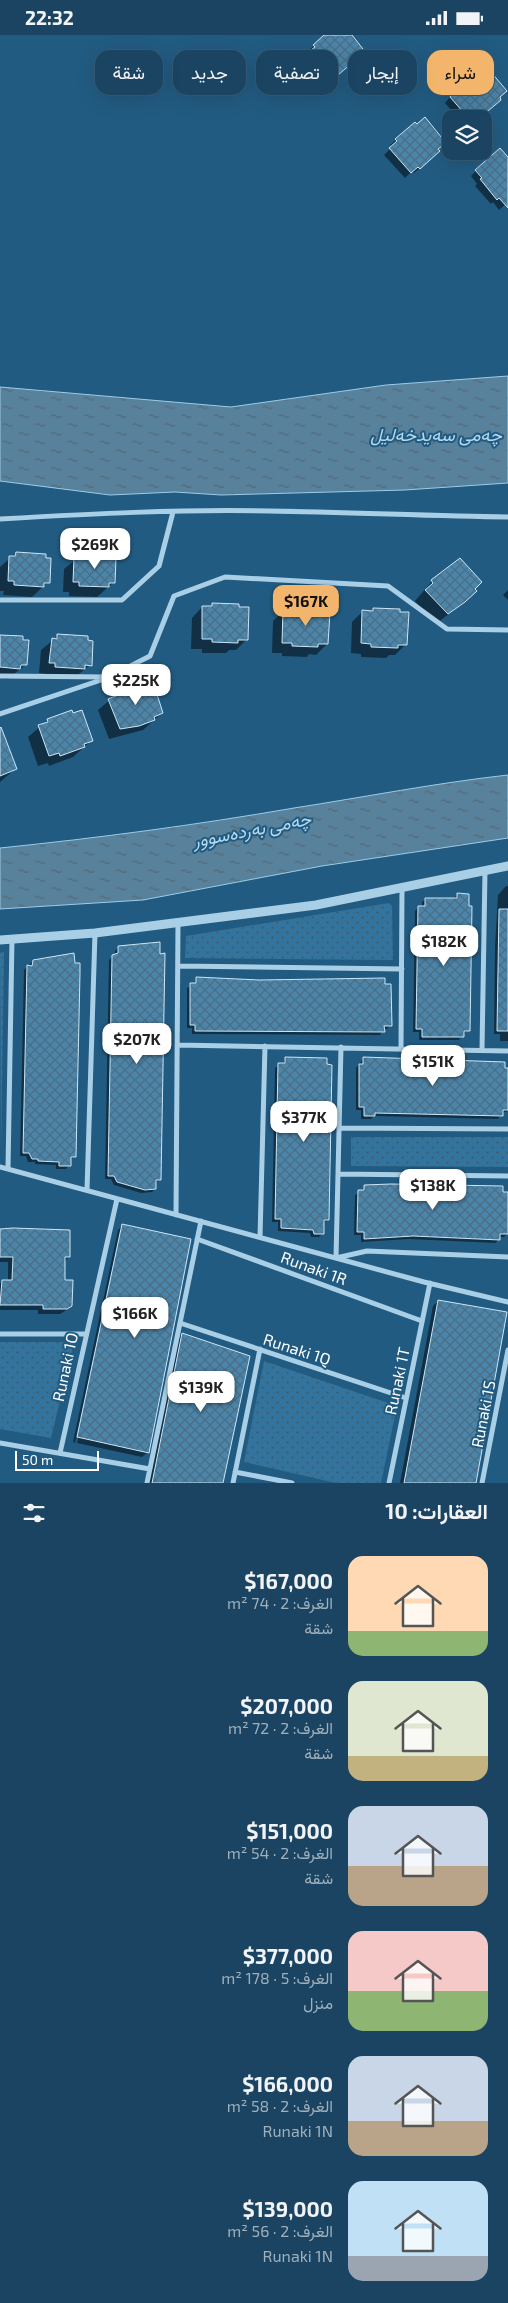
<!DOCTYPE html>
<html lang="ar">
<meta charset="utf-8">
<style>
:root{--surface:#1a4461;--page:#274e6a;--text:#f1f3f6;--muted:#9fb0bd;--line:#385c76;--accent:#f3b56b}
body{margin:0;font-family:"Exo 2",Vazirmatn,sans-serif;background:var(--page);color:var(--text);direction:rtl;height:100vh;display:flex;flex-direction:column;font-size:19px;white-space:nowrap}
*{box-sizing:border-box;margin:0}
p{font-size:16px;color:var(--muted)}
.icon{flex:none;width:28px;height:28px;fill:none;stroke:currentColor;stroke-width:2;stroke-linecap:round;stroke-linejoin:round}
.map{position:relative;height:1448px;overflow:hidden;direction:ltr}
.panel{display:flex;flex-direction:column;background:var(--surface);flex:1}
.panel>*{flex:none}
.top-card{position:absolute;left:15px;top:15px;width:479px;height:45px;direction:rtl;display:flex;gap:10px}
.tools{position:absolute;left:442px;top:75px;display:grid;gap:10px}
.tools a{display:grid;place-items:center;width:50px;height:50px;border-radius:10px;background:var(--surface);box-shadow:0 5px 20px #0002,0 0 0 1px var(--line);font-size:25px}
.scale{position:absolute;left:15px;bottom:12px;width:84px;box-sizing:border-box;padding-left:5px;border:2px solid #fff;border-top:0;font-size:14px;line-height:18px;white-space:nowrap;color:#fff;-webkit-text-stroke:4px #225b81;paint-order:stroke}
.price{position:absolute;translate:-50% -42px;padding:0 11px;border-radius:10px;background:#fff;color:#222;font-size:16px;line-height:32px;filter:drop-shadow(0 1px 2px #0008)}
.price::after{content:'';position:absolute;left:50%;top:30px;width:15px;height:11px;margin-left:-8px;background:inherit;clip-path:polygon(0 0,100% 0,50% 100%)}
.price.active{background:var(--accent);color:#111}
ul{padding:0;list-style:none}
li{display:flex;align-items:center;gap:15px;height:125px;padding:0 20px}
li span{display:grid;place-items:center;flex:none;width:140px;height:100px;border-radius:15px;color:#555}
li>.icon{margin-inline-start:auto}
span .icon{width:60px;height:60px;fill:#fffc;stroke-width:1}
li b{font-size:21px}
h2{display:flex;justify-content:space-between;align-items:center;height:60px;padding:0 20px;font-size:21px}
.chip{padding:0 18px;border-radius:15px;background:var(--surface);box-shadow:0 5px 20px #0002,0 0 0 1px var(--line);font-size:18px;line-height:45px}
.chip.active{background:var(--accent);color:#111}
.status{display:flex;justify-content:space-between;align-items:center;height:35px;padding:0 25px;background:var(--surface);direction:ltr}
.status svg{height:14px;fill:currentColor}
.map>svg:first-child{display:block}
</style>
<div class="status"><b>22:32</b><svg viewBox="0 0 49 12"><path d="M0 12V9h3v3zM5 12V6h3v6zM10 12V3h3v9zM15 12V0h3v12zM26 1h20v11H26zM47 4h2v5h-2z"/></svg></div>
<div class="map">
<svg width="508" height="1448" viewBox="0 0 508 1448">
<defs>
<pattern id="park-dots" width="8" height="8" patternUnits="userSpaceOnUse" patternTransform="scale(1.25)"><rect width="8" height="8" fill="#32749d"/><path d="M2 2h.1M6 6h.1" fill="none" stroke="#425c6c" stroke-width="1.8" stroke-linecap="round"/></pattern>
<pattern id="water-ripples" width="26" height="14" patternUnits="userSpaceOnUse" patternTransform="scale(1.25)"><rect width="26" height="14" fill="#58819b"/><path d="M2 4q2-2 4 0t4 0M15 11q2-2 4 0t4 0" fill="none" stroke="#536977"/></pattern>
<pattern id="building-cross-hatch" width="8" height="8" patternUnits="userSpaceOnUse" patternTransform="scale(1.25)"><rect width="8" height="8" fill="#4b85aa"/><path d="M0 0l8 8M0 8l8-8" fill="none" stroke="#4b6e84"/></pattern>
</defs>
<rect width="100%" height="100%" fill="#225b81"/>
<path fill="url(#park-dots)" d="M 389,868 L 392,871 L 393,925 L 185,923 L 186,901 Z
M 4,917 L 1,1119 L 0,918 Z
M 351,1102 L 508,1102 L 508,1132 L 351,1131 Z
M 0,1307 L 74,1307 L 51,1403 L 0,1394 Z
M 264,1326 L 397,1371 L 381,1448 L 336,1448 L 244,1427 Z"/>
<path fill="url(#water-ripples)" stroke="#9ccce8" d="M 508,341 L 508,448 L 405,455 L 221,460 L 175,457 L 110,460 L 0,446 L 0,352 L 231,372 L 386,350 Z
M 508,740 L 508,803 L 322,831 L 143,865 L 0,874 L 0,813 C 98,803 196,790 294,773 C 365,762 436,748 508,740 Z"/>
<path fill="#0007" d="M 326,0 L 350,0 L 355,21 L 351,28 L 331,44 L 330,42 L 322,48 L 302,25 L 310,18 L 308,16 Z
M 457,54 L 498,63 L 494,70 L 479,84 L 459,84 L 445,68 Z
M 415,89 L 437,114 L 433,122 L 414,138 L 412,136 L 405,143 L 384,120 L 392,112 L 390,110 Z
M 508,122 L 508,167 L 499,175 L 493,167 L 491,169 L 475,151 L 477,149 L 471,141 L 476,136 Z
M 16,518 L 48,547 L 32,562 L 3,560 L 4,556 L 0,556 L 0,532 Z
M 81,520 L 114,547 L 97,562 L 69,561 L 69,557 L 63,557 L 64,534 Z
M 460,524 L 464,567 L 436,589 L 415,566 L 432,546 Z
M 508,555 L 508,565 L 503,560 Z
M 213,570 L 247,604 L 236,615 L 229,615 L 226,618 L 202,618 L 202,614 L 191,614 L 192,583 L 202,572 L 210,572 Z
M 294,573 L 327,609 L 316,620 L 309,619 L 307,622 L 282,621 L 282,618 L 272,618 L 273,586 L 283,576 L 291,576 Z
M 373,574 L 408,578 L 406,609 L 395,620 L 389,620 L 386,623 L 361,622 L 361,619 L 351,618 L 352,587 L 363,576 L 370,577 Z
M 0,601 L 25,630 L 8,644 L 0,643 Z
M 58,601 L 90,630 L 73,644 L 45,642 L 45,639 L 39,638 L 41,615 Z
M 118,658 L 162,678 L 143,695 L 109,704 L 98,675 Z
M 48,685 L 91,706 L 73,722 L 49,731 L 48,728 L 38,731 L 28,702 Z
M 0,707 L 15,734 L 0,747 Z
M 506,851 L 508,851 L 508,1006 L 500,1006 L 500,999 L 494,999 L 495,911 L 498,860 Z
M 457,860 L 468,995 L 463,999 L 459,1005 L 419,1005 L 419,997 L 413,997 L 415,876 L 419,872 L 422,872 L 422,867 L 426,864 L 454,863 Z
M 119,912 L 160,1145 L 155,1148 L 155,1154 L 152,1157 L 141,1158 L 114,1150 L 111,1144 L 105,1144 L 109,925 L 115,920 L 115,916 Z
M 33,926 L 74,930 L 75,1122 L 69,1125 L 69,1130 L 66,1134 L 56,1134 L 56,1130 L 35,1129 L 35,1127 L 28,1127 L 26,1121 L 20,1121 L 24,935 Z
M 197,944 L 391,990 L 387,994 L 383,994 L 380,1000 L 192,999 L 192,993 L 187,993 L 187,953 L 193,950 Z
M 286,1023 L 328,1185 L 323,1188 L 323,1198 L 319,1202 L 311,1202 L 310,1198 L 278,1196 L 278,1187 L 272,1187 L 275,1033 L 282,1029 Z
M 364,1023 L 508,1034 L 508,1076 L 502,1078 L 498,1084 L 374,1081 L 371,1084 L 361,1084 L 361,1075 L 356,1075 L 356,1033 Z
M 365,1151 L 508,1158 L 508,1198 L 504,1202 L 499,1202 L 496,1208 L 409,1204 L 361,1207 L 361,1200 L 354,1200 L 355,1160 L 361,1157 Z
M 123,1190 L 148,1417 L 142,1422 L 77,1408 L 123,1195 L 120,1195 L 75,1408 L 73,1407 L 118,1195 Z
M 0,1196 L 69,1222 L 64,1227 L 64,1246 L 71,1270 L 65,1276 L 60,1279 L 38,1279 L 38,1275 L 0,1275 L 0,1248 L 8,1246 L 8,1227 L 0,1227 Z
M 438,1266 L 474,1448 L 400,1448 L 433,1271 Z
M 183,1299 L 222,1448 L 148,1448 L 178,1304 Z"/>
<path fill="url(#building-cross-hatch)" stroke="#cce6f6" d="M 324,0 L 352,0 L 363,14 L 356,20 L 358,23 L 338,40 L 336,37 L 328,44 L 306,19 L 315,12 L 313,10 Z
M 486,31 L 507,56 L 500,62 L 501,65 L 481,82 L 479,80 L 475,84 L 469,84 L 450,62 L 458,55 L 456,53 L 476,35 L 478,37 Z
M 425,82 L 446,108 L 438,114 L 440,116 L 420,134 L 418,132 L 411,138 L 389,113 L 397,106 L 395,104 L 415,87 L 417,89 Z
M 500,113 L 508,122 L 508,173 L 499,163 L 497,165 L 480,144 L 482,143 L 475,135 Z
M 16,517 L 46,519 L 46,523 L 51,523 L 50,548 L 44,548 L 44,552 L 14,550 L 14,546 L 8,546 L 9,521 L 15,521 Z
M 80,518 L 110,519 L 110,523 L 116,523 L 115,548 L 109,548 L 109,552 L 79,551 L 79,547 L 73,547 L 74,522 L 80,522 Z
M 460,523 L 482,547 L 475,554 L 477,556 L 465,567 L 448,579 L 425,555 L 433,548 L 431,545 Z
M 212,568 L 239,569 L 239,572 L 249,572 L 248,605 L 238,605 L 238,608 L 212,607 L 212,604 L 202,604 L 202,571 L 212,571 Z
M 294,572 L 320,573 L 320,576 L 330,577 L 328,609 L 318,609 L 318,612 L 292,611 L 292,608 L 282,608 L 283,574 L 294,575 Z
M 373,573 L 400,574 L 400,577 L 409,577 L 407,610 L 398,610 L 398,613 L 371,612 L 371,609 L 361,608 L 362,575 L 373,576 Z
M 57,599 L 88,601 L 88,605 L 93,606 L 92,631 L 85,630 L 85,634 L 55,632 L 55,628 L 49,628 L 52,603 L 57,604 Z
M 0,600 L 23,601 L 23,605 L 29,605 L 27,630 L 21,630 L 20,634 L 0,632 Z
M 153,647 L 163,678 L 154,682 L 155,685 L 139,691 L 120,694 L 108,664 L 118,660 L 117,657 L 142,648 L 143,651 Z
M 72,675 L 73,678 L 82,675 L 93,706 L 84,709 L 85,712 L 60,721 L 59,718 L 49,721 L 38,690 L 48,687 L 47,684 Z
M 1,692 L 17,734 L 0,741 L 0,693 Z
M 457,858 L 469,859 L 469,871 L 472,871 L 470,996 L 464,996 L 464,1002 L 422,1002 L 422,994 L 416,994 L 418,871 L 425,871 L 425,863 L 457,863 Z
M 499,874 L 508,874 L 508,996 L 497,996 Z
M 160,907 L 160,919 L 165,918 L 161,1145 L 156,1145 L 156,1154 L 145,1155 L 117,1147 L 114,1141 L 108,1141 L 112,920 L 118,918 L 118,911 Z
M 74,918 L 75,928 L 80,928 L 80,938 L 76,1122 L 71,1122 L 71,1131 L 59,1131 L 59,1127 L 38,1126 L 38,1124 L 32,1124 L 29,1118 L 23,1118 L 27,930 L 32,931 L 33,925 Z
M 196,942 L 259,945 L 385,943 L 385,949 L 391,949 L 392,991 L 384,991 L 385,997 L 195,996 L 195,990 L 190,990 L 190,948 L 196,948 Z
M 285,1022 L 327,1023 L 327,1029 L 332,1030 L 329,1185 L 324,1185 L 324,1199 L 314,1199 L 313,1195 L 281,1193 L 281,1184 L 275,1184 L 278,1028 L 285,1028 Z
M 363,1022 L 505,1027 L 505,1033 L 508,1033 L 508,1075 L 503,1075 L 503,1081 L 375,1078 L 375,1081 L 364,1081 L 364,1072 L 359,1072 L 359,1029 L 363,1029 Z
M 391,1149 L 503,1151 L 503,1157 L 508,1157 L 508,1199 L 500,1199 L 500,1205 L 413,1201 L 364,1204 L 364,1197 L 357,1197 L 358,1155 L 364,1155 L 364,1150 Z
M 122,1189 L 191,1204 L 149,1418 L 77,1402 Z
M 13,1193 L 70,1195 L 70,1222 L 65,1222 L 65,1245 L 73,1245 L 72,1271 L 67,1274 L 43,1274 L 43,1270 L 0,1270 L 2,1245 L 12,1245 L 13,1222 L 0,1222 L 0,1194 Z
M 438,1265 L 507,1277 L 476,1448 L 404,1448 Z
M 182,1298 L 250,1321 L 223,1448 L 152,1448 Z"/>
<g fill="none" stroke-linecap="round" stroke-linejoin="round">
<path stroke="#a9cfe7" stroke-width="5" d="M 0,484 C 89,479 180,474 269,476 C 349,477 428,481 508,482
M 0,565 L 122,565 L 159,531 L 173,477
M 0,641 L 109,642 L 150,621 L 174,561 L 225,542 L 388,551 L 447,594 L 508,595
M 0,679 L 104,644
M 178,931 L 402,934
M 177,1010 L 508,1016
M 341,1012 L 336,1223 L 367,1216 L 508,1222
M 401,1014 L 402,853
M 482,1015 L 485,836
M 339,1093 L 508,1094
M 0,1132 L 424,1247 L 508,1267
M 8,1134 L 12,904
M 338,1139 L 508,1141
M 87,1155 L 95,898
M 176,1180 L 178,888
M 260,1202 L 265,1011
M 197,1204 L 422,1286
M 180,1288 L 406,1363
M 0,1299 L 85,1299
M 0,1408 L 150,1434
M 60,1418 L 117,1164
M 235,1437 L 292,1448
M 147,1448 L 201,1186
M 233,1448 L 260,1314
M 389,1448 L 430,1248
M 482,1448 L 508,1315"/>
<path stroke="#a9cfe7" stroke-width="9" d="M 0,905 L 95,898 L 316,870 L 508,831"/>
</g>
<g text-anchor="middle" stroke-width="4" stroke-linejoin="round" paint-order="stroke">
<g font-size="16" fill="#fff" stroke="#225b81">
<text transform="translate(314 1233) rotate(20)" y="6">Runaki 1R</text>
<text transform="translate(297 1314) rotate(18)" y="6">Runaki 1Q</text>
<text transform="translate(65 1332) rotate(-78)" y="6">Runaki 1O</text>
<text transform="translate(397 1346) rotate(-78)" y="6">Runaki 1T</text>
<text transform="translate(483 1379) rotate(-79)" y="6">Runaki 1S</text>
</g>
<g font-size="18" font-style="italic" fill="#b4d9ef" stroke="#225b81">
<text x="436" y="406">چەمی سەیدخەلیل</text>
<text transform="translate(252 795) rotate(-11)" y="6">چەمی بەردەسوور</text>
</g>
</g>
</svg>
<div class="tools">
<a><svg class="icon" aria-label="layers" viewBox="0 0 24 24"><path d="M12 4l9 5-9 5-9-5zM3 14l9 5 9-5"/></svg></a>
</div>
<div class="scale">50 m</div>
<b class="price" style="left:95px;top:535px">$269K</b>
<b class="price active" style="left:306px;top:592px">$167K</b>
<b class="price" style="left:136px;top:671px">$225K</b>
<b class="price" style="left:444px;top:932px">$182K</b>
<b class="price" style="left:137px;top:1030px">$207K</b>
<b class="price" style="left:433px;top:1052px">$151K</b>
<b class="price" style="left:304px;top:1108px">$377K</b>
<b class="price" style="left:433px;top:1176px">$138K</b>
<b class="price" style="left:135px;top:1304px">$166K</b>
<b class="price" style="left:201px;top:1378px">$139K</b>
<div class="top-card">
<a class="chip active">شراء</a>
<a class="chip">إيجار</a>
<a class="chip">تصفية</a>
<a class="chip">جديد</a>
<a class="chip">شقة</a>
</div>
</div>
<section class="panel">
<h2>العقارات: 10<svg class="icon" aria-label="filters" viewBox="0 0 24 24"><path d="M4 7h16M4 17h16"/><circle cx="9" cy="7" r="2"/><circle cx="15" cy="17" r="2"/></svg></h2>
<ul>
<li><span style="background:linear-gradient(#ffd9b3 75%,#8fb573 0)"><svg class="icon" aria-label="home" viewBox="0 0 24 24"><path d="M3 11l9-7 9 7M6 9v11h12V9"/></svg></span><div><b>$167,000</b><p>الغرف: 2 · 74 m²</p><p>شقة</p></div></li>
<li><span style="background:linear-gradient(#dfe7d0 75%,#c2b280 0)"><svg class="icon" aria-label="home" viewBox="0 0 24 24"><path d="M3 11l9-7 9 7M6 9v11h12V9"/></svg></span><div><b>$207,000</b><p>الغرف: 2 · 72 m²</p><p>شقة</p></div></li>
<li><span style="background:linear-gradient(#c9d6e8 60%,#b9a48a 0)"><svg class="icon" aria-label="home" viewBox="0 0 24 24"><path d="M3 11l9-7 9 7M6 9v11h12V9"/></svg></span><div><b>$151,000</b><p>الغرف: 2 · 54 m²</p><p>شقة</p></div></li>
<li><span style="background:linear-gradient(#f6c9c9 60%,#8fb573 0)"><svg class="icon" aria-label="home" viewBox="0 0 24 24"><path d="M3 11l9-7 9 7M6 9v11h12V9"/></svg></span><div><b>$377,000</b><p>الغرف: 5 · 178 m²</p><p>منزل</p></div></li>
<li><span style="background:linear-gradient(#c9d6e8 65%,#b9a48a 0)"><svg class="icon" aria-label="home" viewBox="0 0 24 24"><path d="M3 11l9-7 9 7M6 9v11h12V9"/></svg></span><div><b>$166,000</b><p>الغرف: 2 · 58 m²</p><p>Runaki 1N</p></div></li>
<li><span style="background:linear-gradient(#bfe0f5 75%,#9aa5b1 0)"><svg class="icon" aria-label="home" viewBox="0 0 24 24"><path d="M3 11l9-7 9 7M6 9v11h12V9"/></svg></span><div><b>$139,000</b><p>الغرف: 2 · 56 m²</p><p>Runaki 1N</p></div></li>
</ul>
</section>
